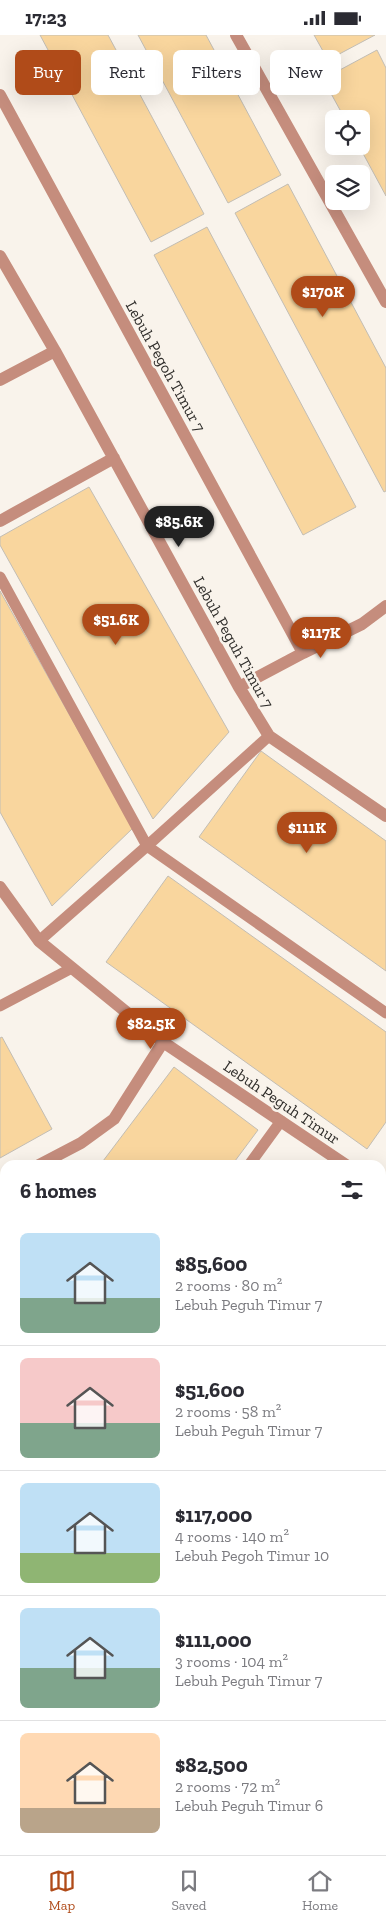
<!DOCTYPE html>
<meta charset="utf-8">
<style>
:root{--surface:#fff;--page:#f2f2f3;--text:#2b2b33;--muted:#7c7c81;--line:#e1e1e2;--accent:#b04b19}
body{margin:0;font-family:"Zilla Slab",serif;background:var(--page);color:var(--text);height:100vh;display:flex;flex-direction:column;font-size:19px;white-space:nowrap}
*{box-sizing:border-box;margin:0}
p{font-size:16px;color:var(--muted)}
.icon{flex:none;width:28px;height:28px;fill:none;stroke:currentColor;stroke-width:2;stroke-linecap:round;stroke-linejoin:round}
.map{position:relative;flex:1;overflow:hidden}
.side{position:absolute;left:0px;top:1125px;width:386px;height:695px;display:flex;flex-direction:column;background:var(--surface);border-radius:15px 15px 0 0;box-shadow:0 5px 20px #0002}
.side>*{flex:none}
.top-card{position:absolute;left:15px;top:15px;width:356px;height:45px;display:flex;gap:10px}
.controls{position:absolute;left:325px;top:75px;display:grid;gap:10px}
.controls a{display:grid;place-items:center;width:45px;height:45px;border-radius:8px;background:var(--surface);box-shadow:0 5px 20px #0002;font-size:25px}
.price{position:absolute;translate:-50% -42px;padding:0 11px;border-radius:18px;background:var(--accent);color:#fff;font-size:16px;line-height:32px;filter:drop-shadow(0 1px 2px #0008)}
.price::after{content:'';position:absolute;left:50%;top:30px;width:15px;height:11px;margin-left:-8px;background:inherit;clip-path:polygon(0 0,100% 0,50% 100%)}
.price.active{background:#222;color:#fff}
ul{padding:0;list-style:none}
li{display:flex;align-items:center;gap:15px;height:125px;padding:0 20px}
li+li{border-top:1px solid var(--line)}
li span{display:grid;place-items:center;flex:none;width:140px;height:100px;border-radius:8px;color:#555}
li>.icon{margin-inline-start:auto}
span .icon{width:60px;height:60px;fill:#fffc;stroke-width:1}
li b{font-size:21px}
h2{display:flex;justify-content:space-between;align-items:center;height:60px;padding:0 20px;font-size:21px}
.chip{padding:0 18px;border-radius:8px;background:var(--surface);box-shadow:0 5px 20px #0002;font-size:18px;line-height:45px}
.chip.active{background:var(--accent);color:#fff}
.status{display:flex;justify-content:space-between;align-items:center;height:35px;padding:0 25px;background:var(--surface);direction:ltr}
.status svg{height:14px;fill:currentColor}
.tabs{display:flex;justify-content:space-around;align-items:center;height:70px;border-top:1px solid var(--line);background:var(--surface);font-size:14px;color:var(--muted)}
.tabs a{display:grid;justify-items:center;gap:2px}
.tabs .active{color:var(--accent)}
.map>svg:first-child{display:block}
</style>
<div class="status"><b>17:23</b><svg viewBox="0 0 49 12"><path d="M0 12V9h3v3zM5 12V6h3v6zM10 12V3h3v9zM15 12V0h3v12zM26 1h20v11H26zM47 4h2v5h-2z"/></svg></div>
<div class="map">
<svg width="386" height="1820" viewBox="0 0 386 1820">
<rect width="100%" height="100%" fill="#f9f3eb"/>
<path fill="#f9d69e" stroke="#c2bdb4" d="M 40,0 L 108,0 L 204,179 L 151,207 Z
M 138,0 L 206,0 L 281,140 L 228,168 Z
M 314,0 L 375,0 L 328,25 Z
M 377,15 L 386,33 L 386,161 L 359,111 L 361,111 L 361,84 L 345,84 L 323,44 Z
M 288,149 L 386,333 L 386,456 L 384,457 L 235,178 Z
M 207,192 L 356,472 L 303,500 L 154,220 Z
M 89,452 L 229,697 L 153,784 L 0,510 L 0,502 Z
M 0,556 L 133,793 L 52,871 L 0,777 Z
M 261,716 L 386,806 L 386,936 L 199,802 Z
M 168,841 L 386,997 L 386,1087 L 367,1114 L 106,927 Z
M 2,1002 L 52,1094 L 0,1123 L 0,1003 Z
M 174,1032 L 258,1095 L 232,1130 L 100,1130 Z
M 5,1256 L 5,1308 L 0,1304 L 0,1263 Z
M 0,1427 L 5,1440 L 5,1552 L 0,1554 Z
M 386,1550 L 386,1656 L 381,1663 L 381,1557 Z
M 381,1738 L 386,1741 L 386,1810 L 378,1820 L 313,1820 L 317,1815 L 381,1815 Z
M 204,1815 L 270,1815 L 267,1820 L 201,1820 Z"/>
<g fill="none" stroke-linecap="round" stroke-linejoin="round">
<path stroke="#c58d7d" stroke-width="11" d="M 0,542 L 147,811 L 386,978
M 39,906 L 147,811 L 269,701
M 0,971 L 72,933
M 249,1130 L 281,1086"/>
<path stroke="#c58d7d" stroke-width="12" d="M 236,0 L 386,267
M 0,60 L 303,618
M 0,221 L 55,316 L 239,652 L 269,701 L 386,781
M 0,345 L 55,316
M 0,486 L 114,423
M 239,652 L 303,618 L 362,589 L 386,571
M 0,852 L 39,906 L 163,1007 L 346,1130
M 39,1130 L 81,1108 L 114,1084 L 163,1007
M 0,1150 L 5,1148
M 381,1154 L 386,1157
M 381,1200 L 386,1193
M 0,1350 L 5,1361
M 381,1465 L 386,1458
M 0,1628 L 5,1625
M 127,1820 L 131,1815"/>
<path stroke="#a95a43" stroke-width="12" d="M 381,1307 L 386,1300
M 381,1326 L 386,1321
M 381,1372 L 386,1365
M 0,1693 L 5,1690
M 0,1737 L 5,1734"/>
</g>
<g text-anchor="middle" stroke-width="5" stroke-linejoin="round" paint-order="stroke">
<g font-size="16" fill="#2f2d2a" stroke="#f9f3eb">
<text transform="translate(166 331) rotate(61)" y="6">Lebuh Pegoh Timur 7</text>
<text transform="translate(234 607) rotate(61)" y="6">Lebuh Peguh Timur 7</text>
<text transform="translate(282 1067) rotate(34)" y="6">Lebuh Peguh Timur</text>
</g>
</g>
</svg>
<div class="controls">
<a><svg class="icon" aria-label="locate" viewBox="0 0 24 24"><circle cx="12" cy="12" r="6"/><path d="M12 2v4M12 18v4M2 12h4M18 12h4"/></svg></a>
<a><svg class="icon" aria-label="layers" viewBox="0 0 24 24"><path d="M12 4l9 5-9 5-9-5zM3 14l9 5 9-5"/></svg></a>
</div>
<b class="price" style="left:323px;top:283px">$170K</b>
<b class="price active" style="left:179px;top:513px">$85.6K</b>
<b class="price" style="left:116px;top:611px">$51.6K</b>
<b class="price" style="left:321px;top:624px">$117K</b>
<b class="price" style="left:307px;top:819px">$111K</b>
<b class="price" style="left:151px;top:1015px">$82.5K</b>
<div class="top-card">
<a class="chip active">Buy</a>
<a class="chip">Rent</a>
<a class="chip">Filters</a>
<a class="chip">New</a>
</div>
<section class="side">
<h2>6 homes<svg class="icon" aria-label="filters" viewBox="0 0 24 24"><path d="M4 7h16M4 17h16"/><circle cx="9" cy="7" r="2"/><circle cx="15" cy="17" r="2"/></svg></h2>
<ul>
<li><span style="background:linear-gradient(#bfe0f5 65%,#7fa58c 0)"><svg class="icon" aria-label="home" viewBox="0 0 24 24"><path d="M3 11l9-7 9 7M6 9v11h12V9"/></svg></span><div><b>$85,600</b><p>2 rooms · 80 m²</p><p>Lebuh Peguh Timur 7</p></div></li>
<li><span style="background:linear-gradient(#f6c9c9 65%,#7fa58c 0)"><svg class="icon" aria-label="home" viewBox="0 0 24 24"><path d="M3 11l9-7 9 7M6 9v11h12V9"/></svg></span><div><b>$51,600</b><p>2 rooms · 58 m²</p><p>Lebuh Peguh Timur 7</p></div></li>
<li><span style="background:linear-gradient(#bfe0f5 70%,#8fb573 0)"><svg class="icon" aria-label="home" viewBox="0 0 24 24"><path d="M3 11l9-7 9 7M6 9v11h12V9"/></svg></span><div><b>$117,000</b><p>4 rooms · 140 m²</p><p>Lebuh Pegoh Timur 10</p></div></li>
<li><span style="background:linear-gradient(#bfe0f5 60%,#7fa58c 0)"><svg class="icon" aria-label="home" viewBox="0 0 24 24"><path d="M3 11l9-7 9 7M6 9v11h12V9"/></svg></span><div><b>$111,000</b><p>3 rooms · 104 m²</p><p>Lebuh Peguh Timur 7</p></div></li>
<li><span style="background:linear-gradient(#ffd9b3 75%,#b9a48a 0)"><svg class="icon" aria-label="home" viewBox="0 0 24 24"><path d="M3 11l9-7 9 7M6 9v11h12V9"/></svg></span><div><b>$82,500</b><p>2 rooms · 72 m²</p><p>Lebuh Peguh Timur 6</p></div></li>
</ul>
</section>
</div>
<nav class="tabs">
<a class="active"><svg class="icon" aria-label="map" viewBox="0 0 24 24"><path d="M3 6l6-2 6 2 6-2v14l-6 2-6-2-6 2zM9 4v14M15 6v14"/></svg>Map</a>
<a><svg class="icon" aria-label="saved" viewBox="0 0 24 24"><path d="M7 4h10v16l-5-4-5 4z"/></svg>Saved</a>
<a><svg class="icon" aria-label="home" viewBox="0 0 24 24"><path d="M3 11l9-7 9 7M6 9v11h12V9"/></svg>Home</a>
</nav>
